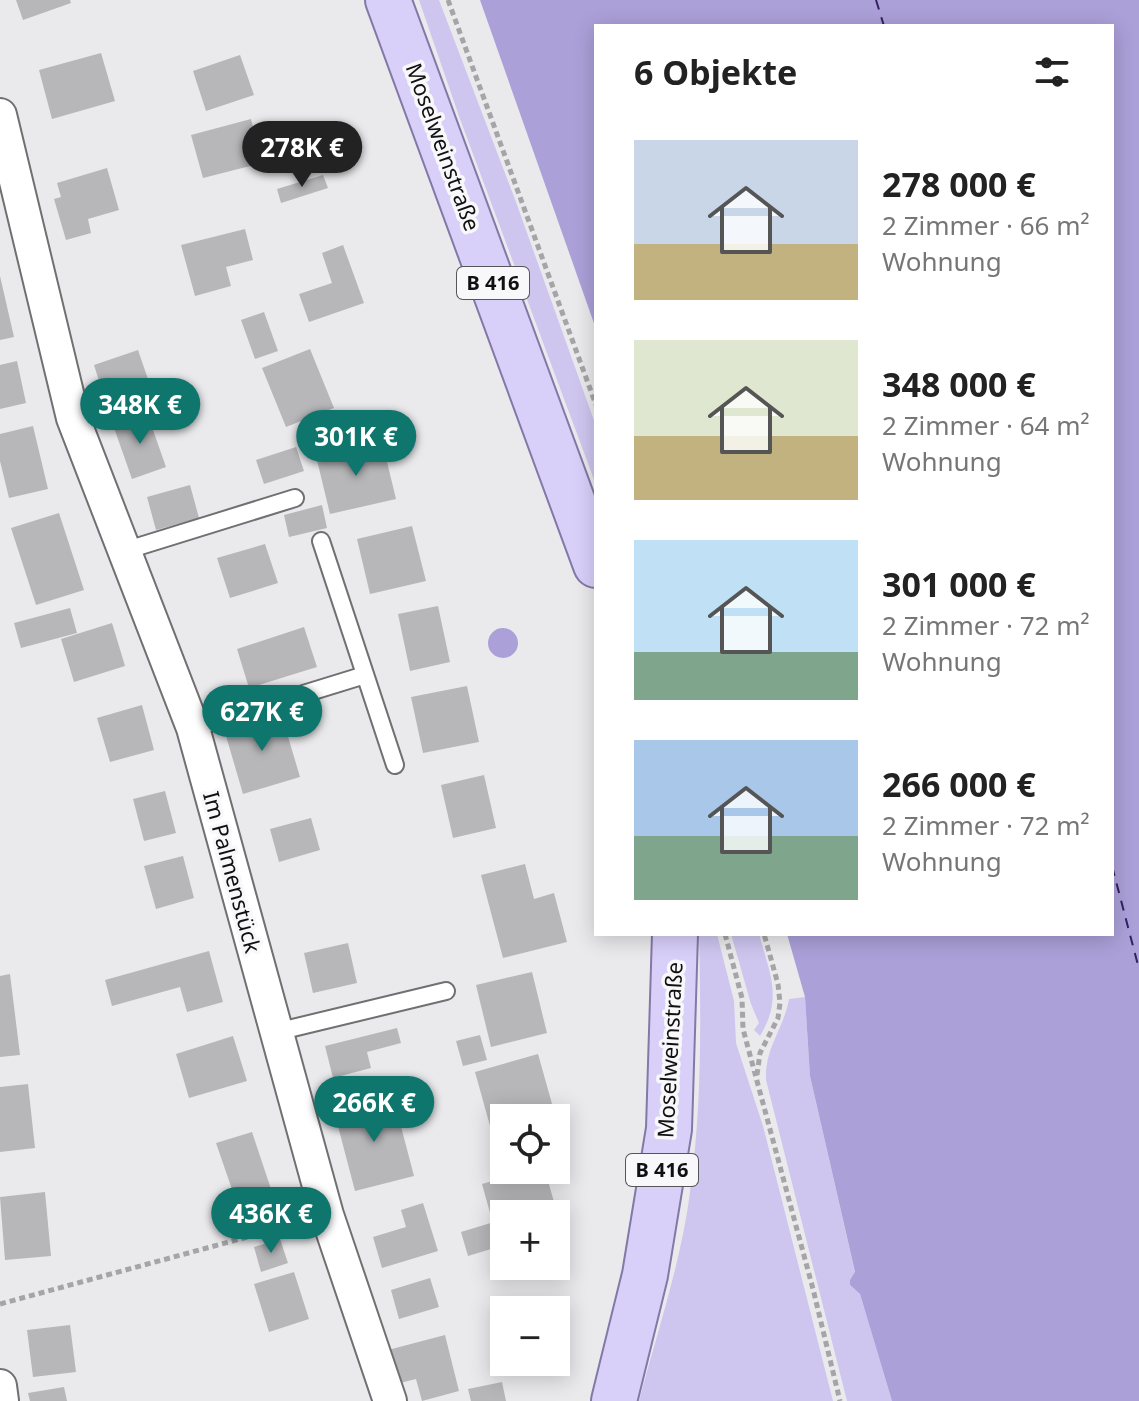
<!DOCTYPE html>
<html lang="de">
<meta charset="utf-8">
<style>
:root{--surface:#fff;--page:#f6f6f6;--text:#222;--muted:#767676;--accent:#0f766e}
body{margin:0;font-family:"Noto Sans",sans-serif;background:var(--page);color:var(--text);height:100vh;display:flex;flex-direction:column;font-size:30px;white-space:nowrap}
*{box-sizing:border-box;margin:0}
p{font-size:26px;color:var(--muted)}
.icon{flex:none;width:44px;height:44px;fill:none;stroke:currentColor;stroke-width:2;stroke-linecap:round;stroke-linejoin:round}
.map{position:relative;flex:1;overflow:hidden}
.side{position:absolute;left:594px;top:24px;width:520px;height:912px;display:flex;flex-direction:column;background:var(--surface);border-radius:0px;box-shadow:0 4px 20px #0003}
.side>*{flex:none}
.buttons{position:absolute;left:490px;top:1104px;display:grid;gap:16px}
.buttons a{display:grid;place-items:center;width:80px;height:80px;border-radius:0px;background:var(--surface);box-shadow:0 4px 20px #0003;font-size:40px}
.price{position:absolute;translate:-50% -68px;padding:0 18px;border-radius:28px;background:var(--accent);color:#fff;font-size:26px;line-height:52px;filter:drop-shadow(0 2px 4px #0008)}
.price::after{content:'';position:absolute;left:50%;top:48px;width:24px;height:18px;margin-left:-12px;background:inherit;clip-path:polygon(0 0,100% 0,50% 100%)}
.price.selected{background:#222;color:#fff}
ul{padding:0;list-style:none}
li{display:flex;align-items:center;gap:24px;height:200px;padding:0 40px}
li span{display:grid;place-items:center;flex:none;width:224px;height:160px;border-radius:0px;color:#555}
li>.icon{margin-inline-start:auto}
span .icon{width:96px;height:96px;fill:#fffc;stroke-width:1}
li b{font-size:34px}
h2{display:flex;justify-content:space-between;align-items:center;height:96px;padding:0 40px;font-size:34px}
.map>svg:first-child{display:block}
</style>
<div class="map">
<svg width="1139" height="1401" viewBox="0 0 1139 1401">
<rect width="100%" height="100%" fill="#eaeaed"/>
<path fill="#cec6ef" d="M 419,0 L 439,0 L 516,202 L 596,426 L 596,485 L 460,119 Z
M 699,934 L 717,934 L 734,1001 L 736,1043 L 763,1126 L 833,1401 L 639,1401 C 657,1332 681,1263 690,1192 C 702,1106 701,1020 699,934 Z
M 731,934 L 759,934 C 770,974 783,998 760,1036 L 754,1030 L 759,1023 L 751,1004 Z
M 805,997 L 810,1076 L 855,1273 L 850,1280 L 850,1285 L 860,1294 L 892,1401 L 847,1401 L 766,1080 C 764,1049 784,1028 789,999 Z"/>
<path fill="#aba0d8" d="M 480,0 L 1139,0 L 1139,1401 L 892,1401 L 860,1294 L 850,1285 L 850,1280 L 855,1272 L 810,1076 L 805,997 L 787,934 L 1112,934 L 1112,26 L 596,26 L 596,329 Z
M488 643a15 15 0 1 1 30 0a15 15 0 1 1-30 0Z"/>
<g fill="none" stroke-linecap="round" stroke-linejoin="round">
<path stroke="#352063" stroke-width="2" stroke-dasharray="10 8" stroke-linecap="butt" d="M 876,0 L 884,26
M 1112,866 L 1139,969"/>
</g>
<path fill="#b7b7ba" d="M 16,0 L 70,0 L 71,3 L 23,20 Z
M 101,53 L 115,101 L 52,119 L 39,70 Z
M 240,55 L 254,95 L 206,111 L 193,71 Z
M 251,119 L 262,163 L 203,178 L 191,135 Z
M 107,168 L 119,210 L 88,219 L 91,233 L 66,240 L 54,199 L 61,197 L 57,183 Z
M 323,175 L 328,188 L 281,203 L 277,189 Z
M 245,229 L 253,260 L 226,267 L 231,286 L 195,296 L 181,245 Z
M 343,245 L 364,303 L 309,322 L 299,294 L 332,283 L 322,253 Z
M 0,276 L 14,337 L 0,340 Z
M 264,312 L 278,351 L 255,359 L 241,320 Z
M 310,349 L 334,408 L 286,427 L 262,368 Z
M 138,350 L 151,388 L 106,403 L 94,365 Z
M 17,361 L 26,403 L 0,409 L 0,365 Z
M 147,413 L 166,467 L 132,479 L 113,425 Z
M 33,426 L 48,489 L 9,498 L 0,461 L 0,434 Z
M 382,441 L 396,499 L 330,514 L 316,456 Z
M 296,447 L 304,471 L 264,484 L 256,460 Z
M 190,485 L 199,518 L 156,530 L 147,497 Z
M 322,505 L 327,528 L 289,537 L 284,515 Z
M 59,513 L 84,590 L 36,605 L 11,528 Z
M 412,526 L 426,581 L 370,594 L 357,539 Z
M 265,544 L 278,583 L 230,598 L 217,558 Z
M 438,606 L 450,662 L 410,671 L 398,614 Z
M 70,608 L 77,633 L 21,648 L 14,623 Z
M 112,623 L 125,666 L 74,682 L 61,639 Z
M 304,627 L 317,667 L 249,688 L 237,649 Z
M 467,686 L 479,742 L 423,753 L 411,697 Z
M 142,705 L 154,750 L 110,762 L 97,718 Z
M 281,713 L 300,777 L 243,794 L 224,729 Z
M 484,775 L 496,828 L 453,838 L 441,785 Z
M 165,791 L 176,833 L 144,841 L 133,799 Z
M 311,818 L 320,850 L 279,862 L 270,829 Z
M 183,856 L 194,898 L 156,909 L 144,866 Z
M 525,864 L 534,899 L 554,893 L 567,942 L 503,958 L 481,875 Z
M 348,943 L 357,983 L 313,993 L 304,953 Z
M 209,951 L 223,1002 L 187,1012 L 180,987 L 112,1006 L 105,980 Z
M 532,972 L 547,1033 L 491,1047 L 476,985 Z
M 10,974 L 20,1055 L 0,1057 L 0,976 Z
M 397,1028 L 401,1043 L 367,1052 L 371,1068 L 333,1078 L 325,1046 Z
M 480,1035 L 487,1060 L 463,1066 L 456,1041 Z
M 233,1036 L 247,1081 L 189,1098 L 176,1054 Z
M 538,1054 L 556,1118 L 504,1118 L 504,1156 L 499,1158 L 475,1072 Z
M 28,1084 L 35,1148 L 0,1152 L 0,1087 Z
M 393,1096 L 414,1176 L 355,1191 L 334,1111 Z
M 556,1121 L 562,1140 L 556,1141 Z
M 252,1132 L 271,1189 L 236,1201 L 216,1143 Z
M 531,1170 L 545,1170 L 554,1202 L 513,1214 L 504,1214 L 504,1217 L 492,1220 L 482,1184 Z
M 45,1192 L 51,1256 L 5,1260 L 0,1197 Z
M 423,1203 L 438,1251 L 382,1268 L 373,1237 L 406,1227 L 401,1210 Z
M 494,1222 L 501,1246 L 468,1256 L 461,1232 Z
M 280,1239 L 288,1263 L 261,1272 L 254,1247 Z
M 294,1272 L 309,1319 L 269,1332 L 254,1284 Z
M 430,1278 L 439,1307 L 399,1319 L 391,1290 Z
M 70,1325 L 76,1372 L 33,1377 L 27,1330 Z
M 445,1335 L 459,1391 L 422,1401 L 416,1379 L 396,1384 L 388,1350 Z
M 502,1382 L 506,1401 L 471,1401 L 468,1389 Z
M 64,1387 L 67,1401 L 30,1401 L 28,1393 Z"/>
<g fill="none" stroke-linecap="round" stroke-linejoin="round">
<g stroke="#706f72" stroke-width="20">
<path id="lane" d="M 321,541 L 395,765
M 124,551 L 295,498
M 193,728 L 365,675
M 276,1032 L 446,991"/>
</g>
<g stroke="#706f72" stroke-width="36">
<path id="street" d="M 0,115 L 73,418 L 193,728 L 327,1215 L 390,1401
M 0,1386 L 2,1401"/>
</g>
<g stroke="#8279a6" stroke-width="48">
<path id="primary" d="M 388,0 L 596,565
M 614,1401 L 645,1275 L 669,1129 L 675,934"/>
</g>
<path stroke="#a5a5a8" stroke-width="5" stroke-dasharray="6 4" stroke-linecap="butt" d="M 448,0 L 596,405
M 725,934 L 742,998 L 743,1029 L 813,1289 L 840,1401
M 757,1075 L 760,1053 L 778,1018 L 780,1003 L 778,984 L 764,934
M 0,1304 L 299,1223"/>
<use href="#lane" stroke="#fff" stroke-width="16"/>
<use href="#street" stroke="#fff" stroke-width="32"/>
<use href="#primary" stroke="#d9d0fa" stroke-width="44"/>
</g>
<g text-anchor="middle" stroke-width="7" stroke-linejoin="round" paint-order="stroke">
<g fill="#f8f7fa" stroke="#565557" stroke-width="2">
<rect x="457" y="267" width="72" height="32" rx="6"/>
<rect x="626" y="1154" width="72" height="32" rx="6"/>
</g>
<g font-size="20" font-weight="bold" fill="#101011">
<text x="493" y="290">B 416</text>
<text x="662" y="1177">B 416</text>
</g>
<g font-size="22" fill="#101011" stroke="#f8f7fa">
<text transform="translate(443 147) rotate(70)" y="8">Moselweinstraße</text>
<text transform="translate(232 872) rotate(75)" y="8">Im Palmenstück</text>
<text transform="translate(670 1050) rotate(-87)" y="8">Moselweinstraße</text>
</g>
</g>
</svg>
<div class="buttons">
<a><svg class="icon" aria-label="locate" viewBox="0 0 24 24"><circle cx="12" cy="12" r="6"/><path d="M12 2v4M12 18v4M2 12h4M18 12h4"/></svg></a>
<a>+</a>
<a>−</a>
</div>
<b class="price selected" style="left:302px;top:189px">278K €</b>
<b class="price" style="left:140px;top:446px">348K €</b>
<b class="price" style="left:356px;top:478px">301K €</b>
<b class="price" style="left:262px;top:753px">627K €</b>
<b class="price" style="left:374px;top:1144px">266K €</b>
<b class="price" style="left:271px;top:1255px">436K €</b>
<section class="side">
<h2>6 Objekte<svg class="icon" aria-label="filters" viewBox="0 0 24 24"><path d="M4 7h16M4 17h16"/><circle cx="9" cy="7" r="2"/><circle cx="15" cy="17" r="2"/></svg></h2>
<ul>
<li><span style="background:linear-gradient(#c9d6e8 65%,#c2b280 0)"><svg class="icon" aria-label="home" viewBox="0 0 24 24"><path d="M3 11l9-7 9 7M6 9v11h12V9"/></svg></span><div><b>278 000 €</b><p>2 Zimmer · 66 m²</p><p>Wohnung</p></div></li>
<li><span style="background:linear-gradient(#dfe7d0 60%,#c2b280 0)"><svg class="icon" aria-label="home" viewBox="0 0 24 24"><path d="M3 11l9-7 9 7M6 9v11h12V9"/></svg></span><div><b>348 000 €</b><p>2 Zimmer · 64 m²</p><p>Wohnung</p></div></li>
<li><span style="background:linear-gradient(#bfe0f5 70%,#7fa58c 0)"><svg class="icon" aria-label="home" viewBox="0 0 24 24"><path d="M3 11l9-7 9 7M6 9v11h12V9"/></svg></span><div><b>301 000 €</b><p>2 Zimmer · 72 m²</p><p>Wohnung</p></div></li>
<li><span style="background:linear-gradient(#a9c7e8 60%,#7fa58c 0)"><svg class="icon" aria-label="home" viewBox="0 0 24 24"><path d="M3 11l9-7 9 7M6 9v11h12V9"/></svg></span><div><b>266 000 €</b><p>2 Zimmer · 72 m²</p><p>Wohnung</p></div></li>
</ul>
</section>
</div>
